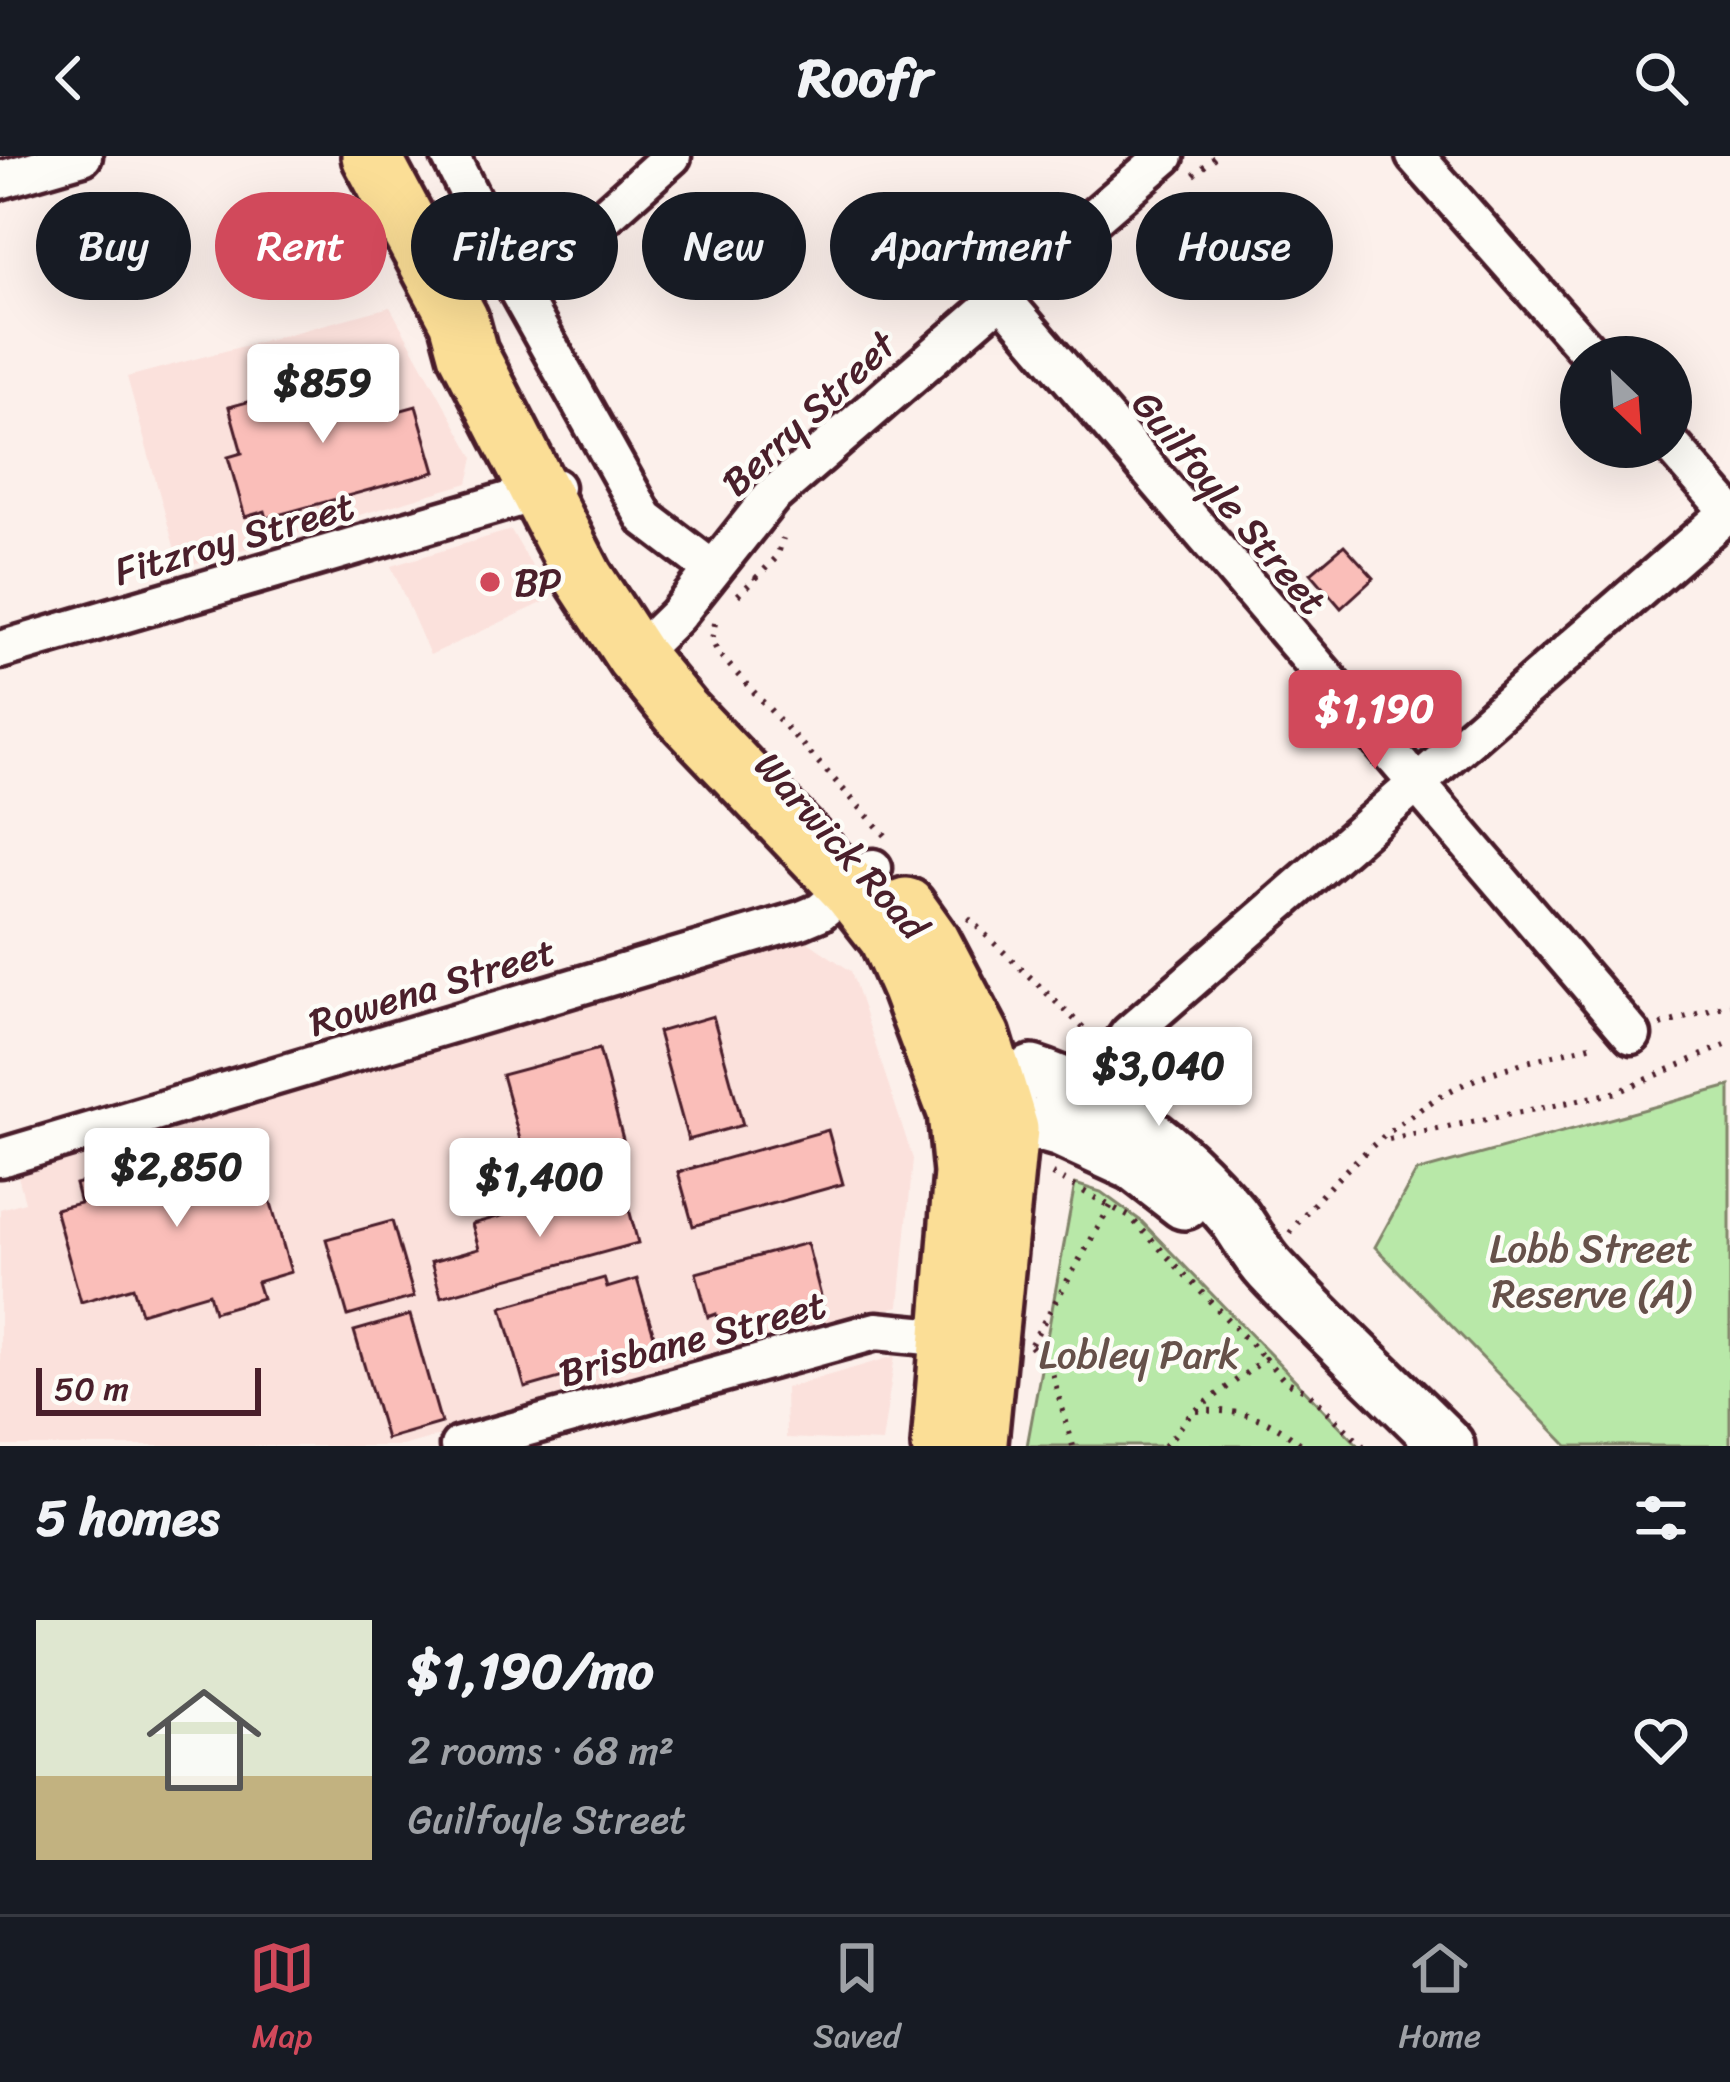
<!DOCTYPE html>
<meta charset="utf-8">
<style>
:root{--surface:#171b24;--page:#20242c;--text:#f1f3f6;--muted:#9ea1a6;--line:#363941;--accent:#d1495b}
body{margin:0;font-family:Sriracha,sans-serif;background:var(--page);color:var(--text);height:100vh;display:flex;flex-direction:column;font-size:45px;white-space:nowrap}
*{box-sizing:border-box;margin:0}
p{font-size:39px;color:var(--muted)}
.icon{flex:none;width:66px;height:66px;fill:none;stroke:currentColor;stroke-width:2;stroke-linecap:round;stroke-linejoin:round}
.map{position:relative;height:1290px;overflow:hidden}
.details{display:flex;flex-direction:column;background:var(--surface);flex:1}
.details>*{flex:none}
.guide{position:absolute;left:36px;top:36px;width:1659px;height:108px;display:flex;gap:24px}
.needle{width:78px;rotate:155deg}
.controls{position:absolute;left:1560px;top:180px;display:grid;gap:24px}
.controls a{display:grid;place-items:center;width:132px;height:132px;border-radius:50%;background:var(--surface);box-shadow:0 12px 48px #0002;font-size:60px}
.scale{position:absolute;left:36px;bottom:30px;width:225px;box-sizing:border-box;padding-left:12px;border:6px solid #4a1f2b;border-top:0;font-size:33px;line-height:42px;white-space:nowrap;color:#4a1f2b;-webkit-text-stroke:9px #fdfcf7;paint-order:stroke}
.price{position:absolute;translate:-50% -102px;padding:0 27px;border-radius:12px;background:#fff;color:#222;font-size:39px;line-height:78px;filter:drop-shadow(0 3px 6px #0008)}
.price::after{content:'';position:absolute;left:50%;top:72px;width:36px;height:27px;margin-left:-18px;background:inherit;clip-path:polygon(0 0,100% 0,50% 100%)}
.price.on{background:var(--accent);color:#fff}
ul{padding:0;list-style:none}
li{display:flex;align-items:center;gap:36px;height:300px;padding:0 36px}
li+li{border-top:3px solid var(--line)}
li span{display:grid;place-items:center;flex:none;width:336px;height:240px;border-radius:0px;color:#555}
li>.icon{margin-inline-start:auto}
span .icon{width:144px;height:144px;fill:#fffc;stroke-width:1}
li b{font-size:51px}
h2{display:flex;justify-content:space-between;align-items:center;height:144px;padding:0 36px;font-size:51px}
.chip{padding:0 42px;border-radius:54px;background:var(--surface);box-shadow:0 12px 48px #0002;font-size:42px;line-height:108px}
.chip.on{background:var(--accent);color:#fff}
header{display:flex;justify-content:space-between;align-items:center;height:156px;padding:0 36px;background:var(--surface);font-size:54px;font-weight:700}
.tabs{display:flex;justify-content:space-around;align-items:center;height:168px;border-top:3px solid var(--line);background:var(--surface);font-size:33px;color:var(--muted)}
.tabs a{display:grid;justify-items:center;gap:6px}
.tabs .on{color:var(--accent)}
.map>svg:first-child{display:block}
</style>
<header><svg class="icon" aria-label="back" viewBox="0 0 24 24"><path d="M15 5l-7 7 7 7"/></svg>Roofr<svg class="icon" aria-label="search" viewBox="0 0 24 24"><circle cx="10" cy="10" r="6"/><path d="M15 15l6 6"/></svg></header>
<div class="map">
<svg width="1730" height="1290" viewBox="0 0 1730 1290">
<rect width="100%" height="100%" fill="#fcf0eb"/>
<filter id="ink" filterUnits="userSpaceOnUse"><feTurbulence type="fractalNoise" baseFrequency=".00833" numOctaves="2"/><feDisplacementMap in="SourceGraphic" scale="24" xChannelSelector="R" yChannelSelector="G"/><feConvolveMatrix kernelMatrix="1 2 1 2 8 2 1 2 1" color-interpolation-filters="sRGB"/></filter>
<g filter="url(#ink)">
<path fill="#fbe1dc" d="M 390,151 L 474,302 L 468,327 L 180,412 L 127,221 Z
M 511,374 L 551,443 L 430,499 L 391,410 Z
M 805,784 L 851,815 L 913,1003 L 899,1150 L 402,1290 L 0,1290 L 0,1053 L 25,1046 L 18,1020 Z
M 895,1200 L 882,1286 L 786,1282 L 785,1232 Z"/>
<path fill="#b8e8a8" stroke="#81846a" stroke-width="3" d="M 1730,930 L 1730,1290 L 1568,1290 L 1375,1091 L 1416,1016 Z
M 1075,1028 L 1101,1036 L 1141,1065 L 1359,1290 L 1027,1290 Z"/>
<path fill="#fabeb9" stroke="#4a1f2b" stroke-width="3" d="M 370,212 L 384,259 L 416,250 L 435,316 L 267,362 L 265,355 L 245,361 L 228,301 L 242,297 L 229,251 Z
M 1344,389 L 1374,422 L 1341,452 L 1311,417 Z
M 713,860 L 743,969 L 688,984 L 658,876 Z
M 599,893 L 623,983 L 527,1009 L 502,919 Z
M 828,974 L 843,1028 L 693,1070 L 678,1016 Z
M 251,978 L 291,1116 L 257,1126 L 262,1142 L 214,1156 L 209,1137 L 141,1157 L 133,1131 L 81,1146 L 55,1053 L 80,1047 L 75,1028 Z
M 622,1027 L 638,1087 L 441,1141 L 431,1106 L 479,1093 L 472,1068 Z
M 392,1065 L 414,1141 L 348,1160 L 326,1083 Z
M 807,1087 L 823,1148 L 721,1176 L 716,1158 L 708,1161 L 696,1117 Z
M 604,1122 L 607,1132 L 637,1123 L 656,1186 L 623,1195 L 626,1203 L 525,1232 L 502,1151 Z
M 410,1159 L 441,1267 L 386,1283 L 354,1175 Z"/>
<g fill="none" stroke-linecap="round" stroke-linejoin="round">
<g stroke="#4a1f2b" stroke-width="45">
<path id="street" d="M 450,0 L 519,137 L 645,362 L 712,413
M 1415,0 L 1593,201
M 0,24 L 83,0
M 519,137 L 672,0
M 1000,140 L 1632,879
M 1671,289 L 1730,357
M 0,494 L 555,331
M 635,500 L 677,459 L 771,341 L 1165,0
M 1088,936 L 1129,878 L 1730,355
M 0,1002 L 801,764 L 820,756 L 873,712
M 459,1290 L 876,1175 L 949,1182"/>
</g>
<g stroke="#4a1f2b" stroke-width="60">
<path id="secondary" d="M 961,954 L 1032,916 C 1113,942 1178,995 1233,1060 C 1246,1077 1255,1097 1270,1113 C 1327,1174 1389,1231 1448,1290
M 969,960 L 1009,973 L 1040,969 L 1061,975 L 1135,1009 L 1184,1047"/>
</g>
<g stroke="#4a1f2b" stroke-width="66">
<path id="primary" d="M 371,0 L 459,164 L 468,197 L 584,422 L 635,500 L 681,556 L 850,733 L 888,781 L 910,831 L 957,956 L 963,1017 L 941,1290
M 906,751 L 931,786 L 981,881 L 1009,973 L 978,1286"/>
</g>
<path stroke="#4a1f2b" stroke-width="6" stroke-dasharray="3 9" stroke-linecap="butt" d="M 1194,19 L 1216,0
M 756,422 L 777,401 L 783,382
M 738,439 L 756,422 L 752,418
M 715,467 L 712,484 L 718,497 L 886,680
M 968,762 L 1093,881
M 1661,869 L 1730,848
M 1389,983 L 1618,936 L 1730,887
M 1052,1018 L 1130,1061 L 1265,1203
M 1290,1077 C 1327,1026 1405,954 1464,928 C 1505,909 1553,900 1597,888
M 1031,1188 L 1114,1044
M 1031,1190 L 1051,1213 L 1073,1290
M 1197,1255 C 1241,1253 1270,1261 1303,1290
M 1165,1290 L 1191,1258 L 1265,1203 L 1285,1225 L 1307,1235 L 1363,1290"/>
<use href="#street" stroke="#fdfcf7" stroke-width="36"/>
<use href="#secondary" stroke="#fdfcf7" stroke-width="51"/>
<use href="#primary" stroke="#fbde96" stroke-width="57"/>
</g>
</g>
<circle fill="#d1495b" stroke="#fdfcf7" stroke-width="4.5" cx="490" cy="426" r="12"/>
<g text-anchor="middle" stroke-width="9" stroke-linejoin="round" paint-order="stroke">
<g font-size="39" fill="#4a1f2b" stroke="#fdfcf7">
<text transform="translate(808 257) rotate(-43)" y="14">Berry Street</text>
<text transform="translate(1230 346) rotate(50)" y="14">Guilfoyle Street</text>
<text transform="translate(234 382) rotate(-16)" y="14">Fitzroy Street</text>
<text transform="translate(842 689) rotate(48)" y="14">Warwick Road</text>
<text transform="translate(432 830) rotate(-17)" y="14">Rowena Street</text>
<text transform="translate(692 1182) rotate(-15)" y="14">Brisbane Street</text>
</g>
<g font-size="39" fill="#4a1f2b" stroke="#fdfcf7" text-anchor="start">
<text x="514" y="440">BP</text>
</g>
<g font-size="39" fill="#66514a" stroke="#fdfcf7">
<text x="1591" y="1106">Lobb Street<tspan x="1591" dy="45">Reserve (A)</tspan></text>
<text x="1139" y="1212">Lobley Park</text>
</g>
</g>
</svg>
<div class="controls">
<a><svg class="needle" viewBox="-14 -14 28 28"><path d="M0-13l5 13h-10z" fill="#e53935"/><path d="M0 13l5-13h-10z" fill="#9ea1a6"/></svg></a>
</div>
<div class="scale">50 m</div>
<b class="price" style="left:323px;top:290px">$859</b>
<b class="price on" style="left:1375px;top:616px">$1,190</b>
<b class="price" style="left:1159px;top:973px">$3,040</b>
<b class="price" style="left:177px;top:1074px">$2,850</b>
<b class="price" style="left:540px;top:1084px">$1,400</b>
<div class="guide">
<a class="chip">Buy</a>
<a class="chip on">Rent</a>
<a class="chip">Filters</a>
<a class="chip">New</a>
<a class="chip">Apartment</a>
<a class="chip">House</a>
</div>
</div>
<section class="details">
<h2>5 homes<svg class="icon" aria-label="filters" viewBox="0 0 24 24"><path d="M4 7h16M4 17h16"/><circle cx="9" cy="7" r="2"/><circle cx="15" cy="17" r="2"/></svg></h2>
<ul>
<li><span style="background:linear-gradient(#dfe7d0 65%,#c2b280 0)"><svg class="icon" aria-label="home" viewBox="0 0 24 24"><path d="M3 11l9-7 9 7M6 9v11h12V9"/></svg></span><div><b>$1,190/mo</b><p>2 rooms · 68 m²</p><p>Guilfoyle Street</p></div><svg class="icon" aria-label="heart" viewBox="0 0 24 24"><path d="M12 20l-8-8c-3-5 5-10 8-4 3-6 11-1 8 4z"/></svg></li>
</ul>
</section>
<nav class="tabs">
<a class="on"><svg class="icon" aria-label="map" viewBox="0 0 24 24"><path d="M3 6l6-2 6 2 6-2v14l-6 2-6-2-6 2zM9 4v14M15 6v14"/></svg>Map</a>
<a><svg class="icon" aria-label="saved" viewBox="0 0 24 24"><path d="M7 4h10v16l-5-4-5 4z"/></svg>Saved</a>
<a><svg class="icon" aria-label="home" viewBox="0 0 24 24"><path d="M3 11l9-7 9 7M6 9v11h12V9"/></svg>Home</a>
</nav>
